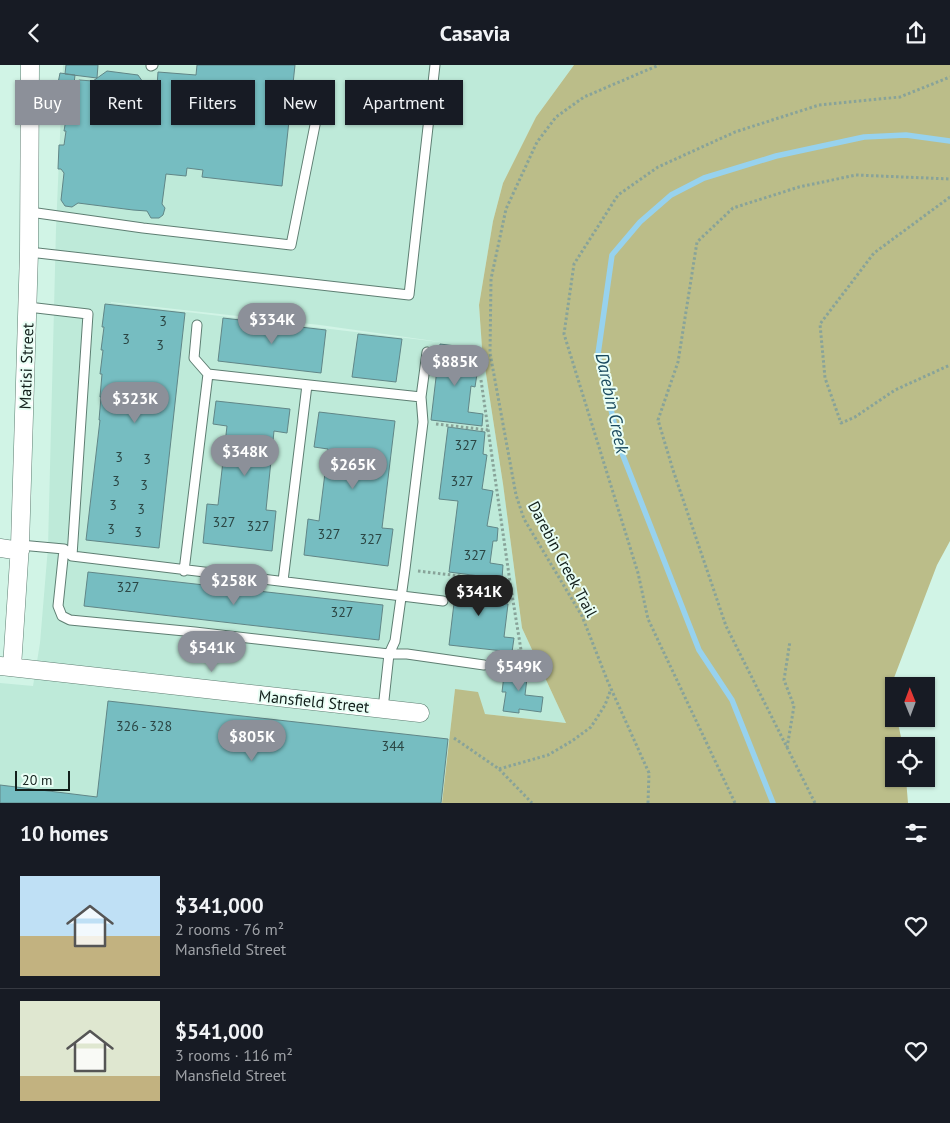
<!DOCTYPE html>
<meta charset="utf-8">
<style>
:root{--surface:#171b24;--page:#20242c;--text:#f1f3f6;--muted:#9ea1a6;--line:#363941;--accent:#8c9099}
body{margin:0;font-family:"PT Sans",sans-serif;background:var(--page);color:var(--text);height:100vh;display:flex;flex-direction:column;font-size:19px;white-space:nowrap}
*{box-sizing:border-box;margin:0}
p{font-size:16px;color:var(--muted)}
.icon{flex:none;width:28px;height:28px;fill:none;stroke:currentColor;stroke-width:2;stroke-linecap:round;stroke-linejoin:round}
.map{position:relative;height:738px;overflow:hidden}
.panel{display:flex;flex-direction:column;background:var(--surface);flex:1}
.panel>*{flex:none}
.banner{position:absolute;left:15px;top:15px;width:500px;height:45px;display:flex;gap:10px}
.needle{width:32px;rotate:359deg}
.fabs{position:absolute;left:885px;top:612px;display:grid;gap:10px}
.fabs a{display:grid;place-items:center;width:50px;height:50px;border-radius:0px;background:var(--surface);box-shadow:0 1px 4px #0004;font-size:25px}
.scale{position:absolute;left:15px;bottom:12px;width:55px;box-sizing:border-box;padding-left:5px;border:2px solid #121f1b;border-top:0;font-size:14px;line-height:18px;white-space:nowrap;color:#121f1b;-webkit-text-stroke:4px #e9fef5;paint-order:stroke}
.price{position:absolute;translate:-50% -42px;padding:0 11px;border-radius:18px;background:var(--accent);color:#fff;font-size:16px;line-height:32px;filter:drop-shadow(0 1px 2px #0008)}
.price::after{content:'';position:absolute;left:50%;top:30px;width:15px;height:11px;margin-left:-8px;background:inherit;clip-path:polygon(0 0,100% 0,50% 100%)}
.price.on{background:#222;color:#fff}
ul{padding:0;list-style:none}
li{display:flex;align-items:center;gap:15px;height:125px;padding:0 20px}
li+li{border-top:1px solid var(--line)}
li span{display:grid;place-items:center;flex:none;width:140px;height:100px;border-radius:0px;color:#555}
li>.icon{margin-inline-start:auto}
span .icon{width:60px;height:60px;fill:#fffc;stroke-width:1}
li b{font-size:21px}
h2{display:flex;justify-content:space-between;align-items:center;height:60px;padding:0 20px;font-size:21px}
.pill{padding:0 18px;border-radius:0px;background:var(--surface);box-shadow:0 1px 4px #0004;font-size:18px;line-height:45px}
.pill.on{background:var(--accent);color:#fff}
header{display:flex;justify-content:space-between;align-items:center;height:65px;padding:0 20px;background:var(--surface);font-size:22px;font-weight:800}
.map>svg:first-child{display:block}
</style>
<header><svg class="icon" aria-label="back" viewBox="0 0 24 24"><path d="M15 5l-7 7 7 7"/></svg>Casavia<svg class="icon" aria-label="share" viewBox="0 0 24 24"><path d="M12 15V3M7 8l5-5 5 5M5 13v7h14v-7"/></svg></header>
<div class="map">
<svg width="950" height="738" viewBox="0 0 950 738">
<rect width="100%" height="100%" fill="#d1f4e6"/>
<path fill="#beead9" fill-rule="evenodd" d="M 63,0 L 574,0 L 536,52 L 503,118 L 493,156 L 479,240 L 482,283 L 503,419 L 522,563 L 566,658 L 485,649 L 455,624 L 442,738 L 0,738 L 0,618 L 33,621 L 40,578 L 48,482 L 56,164 ZM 111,237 L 320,260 L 448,278 L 111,238 Z"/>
<path fill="#bbbd89" d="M 574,0 L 950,0 L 950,476 L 937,500 L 889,626 L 894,643 L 894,654 L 897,654 L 903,681 L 894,681 L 894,714 L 906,714 L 908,738 L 442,738 L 455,624 L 478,627 L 485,649 L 566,658 L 522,563 L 503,419 L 482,283 L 479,240 L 493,156 L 503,118 L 536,52 Z"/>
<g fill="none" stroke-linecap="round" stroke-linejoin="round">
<path stroke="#97d2ee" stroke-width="5.5" d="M 773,738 L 732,635 L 699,585 L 620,383 L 598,289 L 612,190 L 640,157 L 671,130 L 704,113 L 776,91 L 864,72 L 906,70 L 950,76"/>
</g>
<path fill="#76bdc1" stroke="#618687" d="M 66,0 L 98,0 L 97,13 L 65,9 Z
M 197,0 L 295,0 L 282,121 L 202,112 L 203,105 L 187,103 L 186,111 L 166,109 L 162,139 L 165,143 L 163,150 L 159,153 L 151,153 L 147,146 L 133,145 L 78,138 L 72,142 L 65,141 L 61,135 L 64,108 L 61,104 L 58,104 L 59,80 L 64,80 L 66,66 L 64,66 L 66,54 L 64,53 L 66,40 L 64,39 L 65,27 L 63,26 L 64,18 L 58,18 L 60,8 L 75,10 L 74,19 L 79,15 L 93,16 L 107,6 L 138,10 L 145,20 L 157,21 L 158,7 L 196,10 Z
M 105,239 L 185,248 L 159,483 L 86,475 L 100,355 L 99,355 L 101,332 L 100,332 L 102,309 L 100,309 L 103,285 L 101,285 L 104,262 L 102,262 Z
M 223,253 L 326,265 L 321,308 L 218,296 Z
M 358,269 L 402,274 L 396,317 L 352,312 Z
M 440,279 L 472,283 L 470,308 L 477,309 L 475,322 L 471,321 L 468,347 L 483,349 L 482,361 L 431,355 Z
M 216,336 L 290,344 L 287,368 L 274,366 L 266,445 L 276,446 L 272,486 L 203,478 L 207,439 L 218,440 L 227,361 L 213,359 Z
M 319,347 L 395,356 L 382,463 L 393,464 L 388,501 L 304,490 L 308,454 L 319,456 L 328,384 L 314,382 Z
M 448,362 L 485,367 L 483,389 L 487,390 L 482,424 L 493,426 L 487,461 L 498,463 L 497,476 L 493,476 L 490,498 L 503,500 L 502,514 L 449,507 L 458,436 L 439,434 Z
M 88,507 L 383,540 L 379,575 L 84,541 Z
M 457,513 L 501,519 L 499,538 L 508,539 L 504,572 L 514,573 L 512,587 L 449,580 Z
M 505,602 L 528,605 L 525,630 L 543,632 L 541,647 L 519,644 L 519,648 L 503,646 L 506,627 L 502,627 Z
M 108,636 L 448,674 L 441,738 L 0,738 L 0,720 L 97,732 Z"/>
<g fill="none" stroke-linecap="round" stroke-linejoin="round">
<g stroke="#5e7e72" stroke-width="11">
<path id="lane" d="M 151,1 L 153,0
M 30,147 L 143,163 L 291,180 L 318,45
M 29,187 L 409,230 L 435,0
M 28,242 L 88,249 L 72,491
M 208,309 L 421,332
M 20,480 L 64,484 L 72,491 L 443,536
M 64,484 L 58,541 L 62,551 L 70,555 L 195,567 L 389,589 L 407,589 L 484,600
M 184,506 L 208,309 L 194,293 L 197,260
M 283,516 L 307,320
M 383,644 L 389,589 L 395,576 L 405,504 L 423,357 L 421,332 L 427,287"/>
</g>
<g stroke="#5e7e72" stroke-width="19">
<path id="street" d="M 0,483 L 20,486
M 0,601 L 420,648
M 12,602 L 20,480 L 29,187 L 30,0"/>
</g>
<path stroke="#88a399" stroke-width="3" stroke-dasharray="2.5 2.5" stroke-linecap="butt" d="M 950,132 L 874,188 L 820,259 L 825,313 L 841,358 L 855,352 L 895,325 L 950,300
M 481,315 L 510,517 L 521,585 L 508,590 L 490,588
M 436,359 L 488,365
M 418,506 L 510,517
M 454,673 L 499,704 L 532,738
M 787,683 L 794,641 L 784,615 L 790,576
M 499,704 L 548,690 L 572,676 L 591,662 L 605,640 L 611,624
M 648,738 L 649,708 L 608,617 L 582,551 L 524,454 L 516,430 L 490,288 L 491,214 L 506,144 L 537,77 L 556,52 L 584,32 L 659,0
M 735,738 L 648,554 L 638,508 L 564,269 L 574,199 L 618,130 L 658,102 L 735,67 L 819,40 L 900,32 L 950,12
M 815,738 L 726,561 L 673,405 L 658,355 L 678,297 L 697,177 L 733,143 L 799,122 L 856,110 L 950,114"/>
<use href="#lane" stroke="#fff" stroke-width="9"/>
<use href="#street" stroke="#fff" stroke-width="18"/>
</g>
<g text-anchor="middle" stroke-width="4" stroke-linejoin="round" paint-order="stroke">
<g font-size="14" fill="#2b4644">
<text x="163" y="261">3</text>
<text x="126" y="279">3</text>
<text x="160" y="285">3</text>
<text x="466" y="385">327</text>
<text x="119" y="397">3</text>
<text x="147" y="399">3</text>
<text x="116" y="421">3</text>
<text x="462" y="421">327</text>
<text x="144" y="425">3</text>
<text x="113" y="445">3</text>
<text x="141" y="449">3</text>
<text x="224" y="462">327</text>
<text x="258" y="466">327</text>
<text x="111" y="469">3</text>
<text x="138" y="472">3</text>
<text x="329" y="474">327</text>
<text x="371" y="479">327</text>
<text x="475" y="495">327</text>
<text x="128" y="527">327</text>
<text x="342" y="552">327</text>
<text x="144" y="666">326 - 328</text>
<text x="393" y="686">344</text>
</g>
<g font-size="16" fill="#121f1b" stroke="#e9fef5">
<text transform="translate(26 301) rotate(-88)" y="6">Matisi Street</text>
<text transform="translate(563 494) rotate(62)" y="6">Darebin Creek Trail</text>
<text transform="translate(314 636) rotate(6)" y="6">Mansfield Street</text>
</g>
<g font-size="18" font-style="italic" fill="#1a4a5e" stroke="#e9fef5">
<text transform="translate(612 338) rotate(78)" y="6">Darebin Creek</text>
</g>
</g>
</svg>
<div class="fabs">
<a><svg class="needle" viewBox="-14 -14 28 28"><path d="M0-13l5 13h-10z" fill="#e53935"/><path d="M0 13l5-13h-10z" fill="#9ea1a6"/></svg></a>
<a><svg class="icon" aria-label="locate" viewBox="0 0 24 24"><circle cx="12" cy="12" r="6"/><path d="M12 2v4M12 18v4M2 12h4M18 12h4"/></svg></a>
</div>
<div class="scale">20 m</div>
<b class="price" style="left:272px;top:280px">$334K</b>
<b class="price" style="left:455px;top:322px">$885K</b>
<b class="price" style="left:135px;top:359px">$323K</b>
<b class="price" style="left:245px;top:412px">$348K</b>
<b class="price" style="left:353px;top:425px">$265K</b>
<b class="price" style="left:234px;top:541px">$258K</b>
<b class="price on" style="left:479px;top:552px">$341K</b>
<b class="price" style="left:212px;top:608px">$541K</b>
<b class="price" style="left:519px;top:627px">$549K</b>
<b class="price" style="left:252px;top:697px">$805K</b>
<div class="banner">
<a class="pill on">Buy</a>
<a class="pill">Rent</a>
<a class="pill">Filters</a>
<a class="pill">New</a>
<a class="pill">Apartment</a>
</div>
</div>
<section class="panel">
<h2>10 homes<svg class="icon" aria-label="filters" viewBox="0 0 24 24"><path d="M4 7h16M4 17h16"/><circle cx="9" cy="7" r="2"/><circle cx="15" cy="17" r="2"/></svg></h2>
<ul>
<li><span style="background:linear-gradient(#bfe0f5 60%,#c2b280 0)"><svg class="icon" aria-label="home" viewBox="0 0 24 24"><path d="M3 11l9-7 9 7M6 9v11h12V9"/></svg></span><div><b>$341,000</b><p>2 rooms · 76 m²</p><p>Mansfield Street</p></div><svg class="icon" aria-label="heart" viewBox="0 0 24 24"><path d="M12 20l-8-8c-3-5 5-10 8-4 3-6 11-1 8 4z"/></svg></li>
<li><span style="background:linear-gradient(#dfe7d0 75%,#c2b280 0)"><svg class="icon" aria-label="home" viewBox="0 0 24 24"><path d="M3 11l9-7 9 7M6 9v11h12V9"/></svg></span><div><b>$541,000</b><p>3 rooms · 116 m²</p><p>Mansfield Street</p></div><svg class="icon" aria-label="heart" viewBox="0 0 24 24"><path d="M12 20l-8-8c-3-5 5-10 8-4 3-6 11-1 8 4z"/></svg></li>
</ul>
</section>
